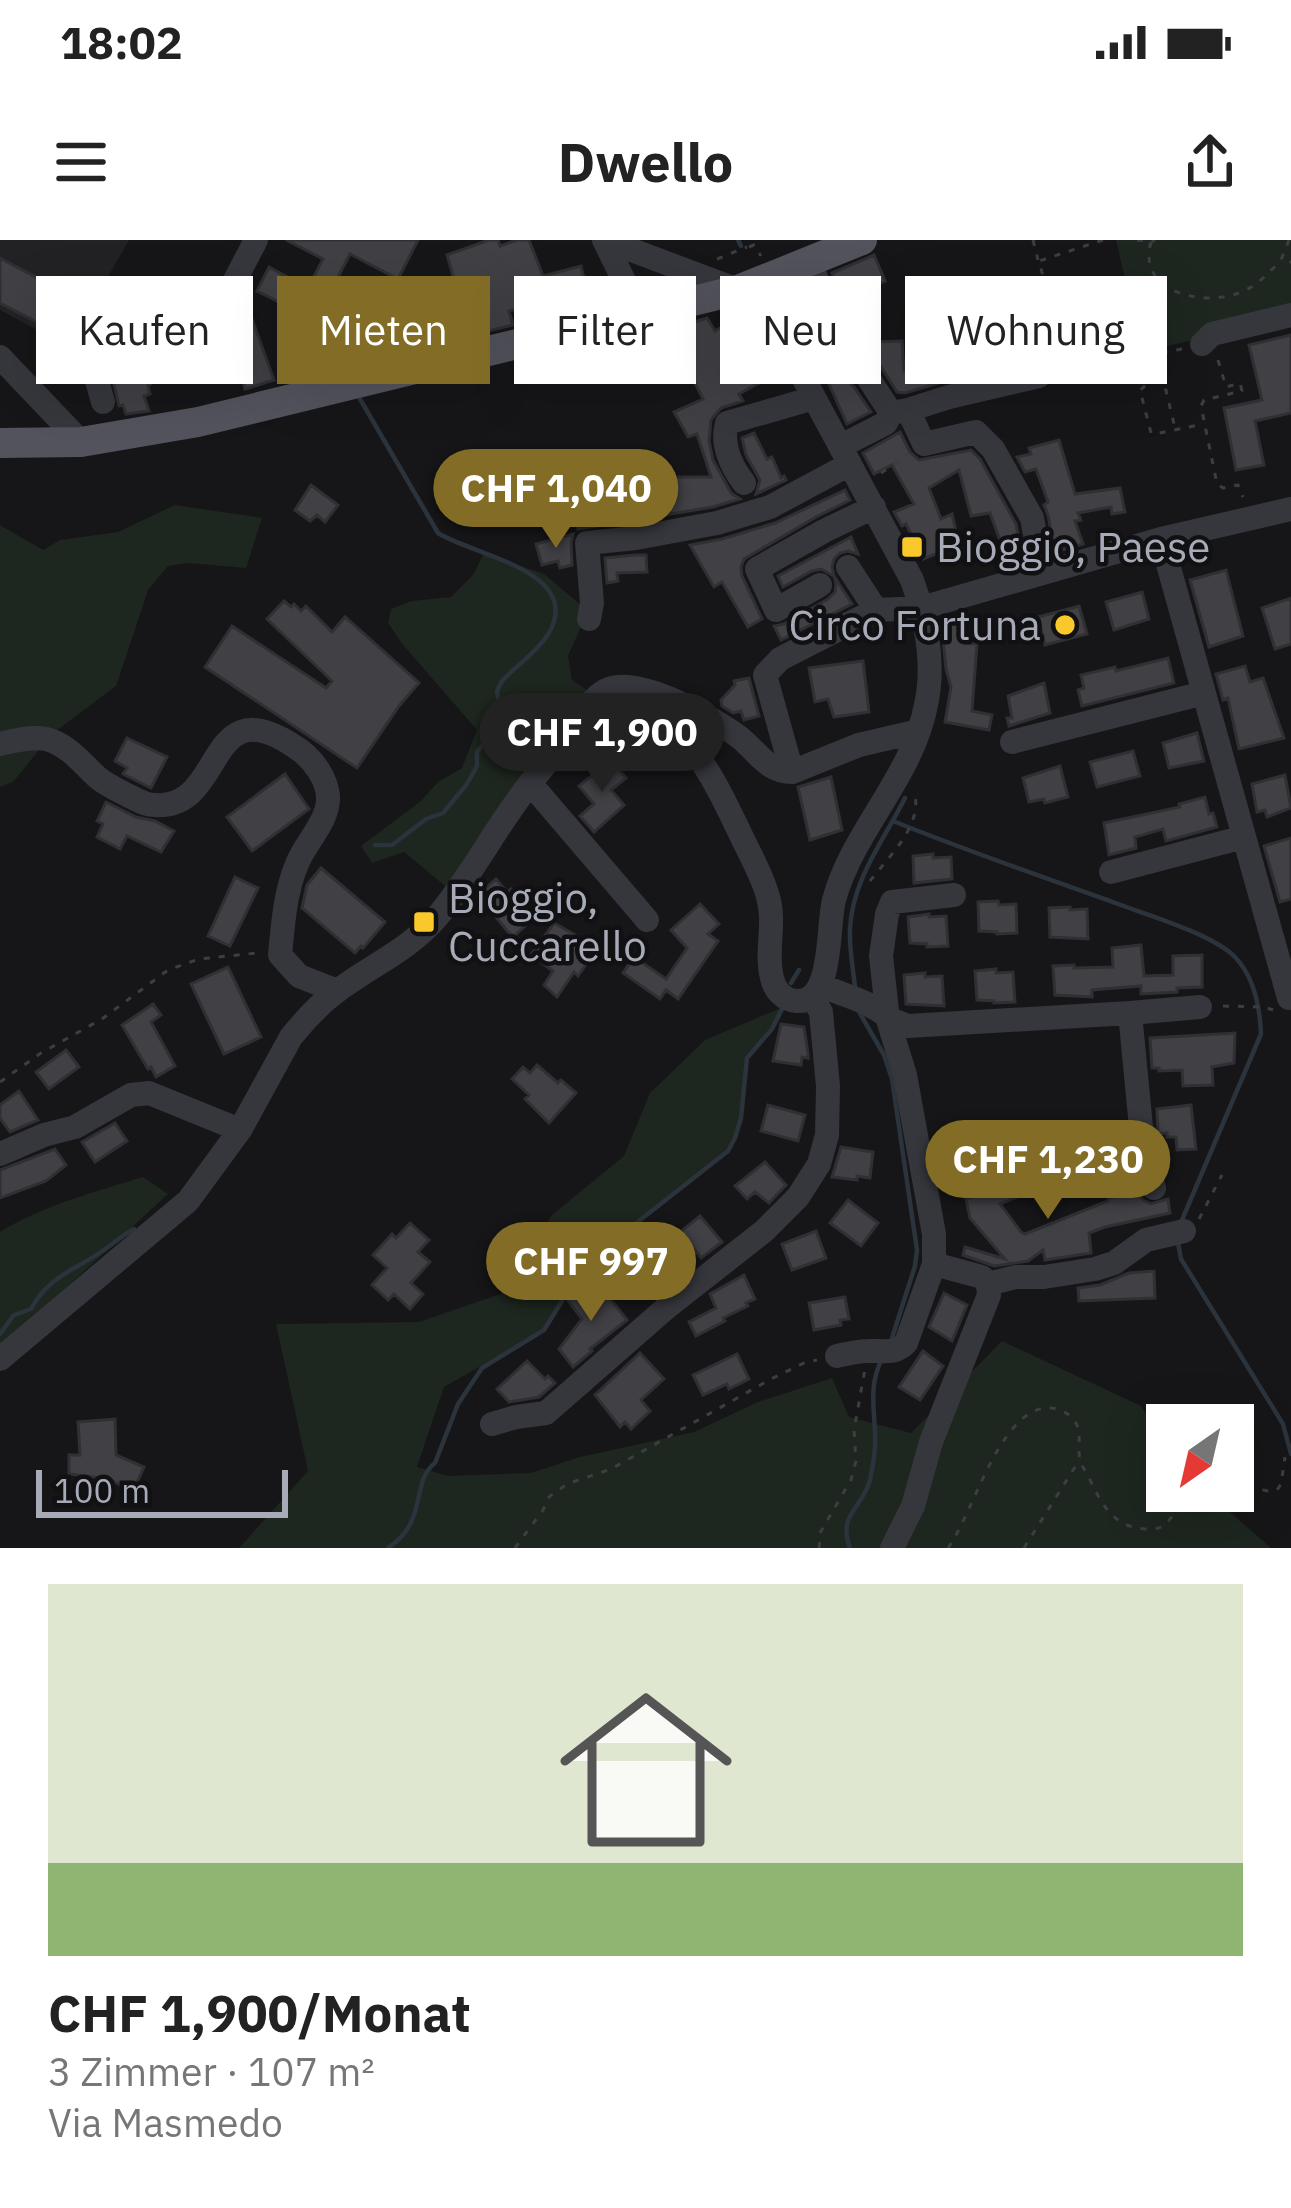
<!DOCTYPE html>
<html lang="de">
<meta charset="utf-8">
<style>
:root{--surface:#fff;--page:#f2f2f2;--text:#222;--muted:#767676;--line:#e0e0e0;--accent:#836d26}
body{margin:0;font-family:"IBM Plex Sans",sans-serif;background:var(--page);color:var(--text);height:100vh;display:flex;flex-direction:column;font-size:45px;white-space:nowrap}
*{box-sizing:border-box;margin:0}
p{font-size:39px;color:var(--muted)}
.icon{flex:none;width:66px;height:66px;fill:none;stroke:currentColor;stroke-width:2;stroke-linecap:round;stroke-linejoin:round}
.map{position:relative;height:1308px;overflow:hidden}
.details{display:flex;flex-direction:column;background:var(--surface);flex:1}
.details>*{flex:none}
.top-card{position:absolute;left:36px;top:36px;width:1221px;height:108px;display:flex;gap:24px}
.needle{width:78px;rotate:214deg}
.fabs{position:absolute;left:1146px;top:1164px;display:grid;gap:24px}
.fabs a{display:grid;place-items:center;width:108px;height:108px;border-radius:0px;background:var(--surface);box-shadow:0 12px 48px #0002;font-size:60px}
.scale{position:absolute;left:36px;bottom:30px;width:252px;box-sizing:border-box;padding-left:12px;border:6px solid #a7abb8;border-top:0;font-size:33px;line-height:42px;white-space:nowrap;color:#a7abb8;-webkit-text-stroke:9px #111113;paint-order:stroke}
.price{position:absolute;translate:-50% -102px;padding:0 27px;border-radius:42px;background:var(--accent);color:#fff;font-size:39px;line-height:78px;filter:drop-shadow(0 3px 6px #0008)}
.price::after{content:'';position:absolute;left:50%;top:72px;width:36px;height:27px;margin-left:-18px;background:inherit;clip-path:polygon(0 0,100% 0,50% 100%)}
.price.selected{background:#222;color:#fff}
ul{padding:0;list-style:none}
li{display:grid;align-content:center;gap:24px;height:636px;padding:0 48px}
li+li{border-top:3px solid var(--line)}
li span{display:grid;place-items:center;height:372px;border-radius:0px;color:#555}
li>.icon{margin-inline-start:auto}
span .icon{width:216px;height:216px;fill:#fffc;stroke-width:1}
li b{font-size:51px}
.tag{padding:0 42px;border-radius:0px;background:var(--surface);box-shadow:0 12px 48px #0002;font-size:42px;line-height:108px}
.tag.selected{background:var(--accent);color:#fff}
.status{display:flex;justify-content:space-between;align-items:center;height:84px;padding:0 60px;background:var(--surface);direction:ltr}
.status svg{height:33px;fill:currentColor}
header{display:flex;justify-content:space-between;align-items:center;height:156px;padding:0 48px;background:var(--surface);font-size:54px;font-weight:700}
.map>svg:first-child{display:block}
</style>
<div class="status"><b>18:02</b><svg viewBox="0 0 49 12"><path d="M0 12V9h3v3zM5 12V6h3v6zM10 12V3h3v9zM15 12V0h3v12zM26 1h20v11H26zM47 4h2v5h-2z"/></svg></div>
<header><svg class="icon" aria-label="menu" viewBox="0 0 24 24"><path d="M4 6h16M4 12h16M4 18h16"/></svg>Dwello<svg class="icon" aria-label="share" viewBox="0 0 24 24"><path d="M12 15V3M7 8l5-5 5 5M5 13v7h14v-7"/></svg></header>
<div class="map">
<svg width="1291" height="1308" viewBox="0 0 1291 1308">
<rect width="100%" height="100%" fill="#161618"/>
<path fill="#222225" d="M 0,0 L 129,0 L 68,107 L 0,70 Z"/>
<path fill="#1d261f" d="M 1116,0 L 1291,0 L 1291,77 L 1142,112 Z
M 175,265 L 262,278 L 246,328 L 188,323 L 168,326 L 148,350 L 116,446 L 52,494 L 13,542 L 0,547 L 0,285 L 43,310 L 60,300 L 118,292 Z
M 484,313 L 544,334 L 588,371 L 568,416 L 572,440 L 597,457 L 455,654 L 404,612 L 372,623 L 361,606 L 421,561 L 438,542 L 462,528 L 477,490 L 404,406 L 388,383 L 391,369 L 412,361 L 451,357 L 473,335 Z
M 783,767 L 772,789 L 747,818 L 741,878 L 735,898 L 728,911 L 611,1003 L 575,1040 L 544,1090 L 444,1147 L 417,1227 L 448,1236 L 531,1233 L 580,1217 L 694,1192 L 758,1162 L 832,1138 L 849,1177 L 911,1193 L 1002,1101 L 1141,1166 L 1167,1207 L 1167,1251 L 1206,1251 L 1271,1308 L 239,1308 L 308,1231 L 276,1084 L 419,1082 L 509,1051 L 552,975 L 624,916 L 650,853 L 705,800 Z
M 143,937 L 168,954 L 15,1095 L 0,1104 L 0,992 C 43,965 95,952 143,937 Z"/>
<g fill="none" stroke-linecap="round" stroke-linejoin="round">
<path stroke="#2b333c" stroke-width="4.5" d="M 738,0 L 741,6
M 360,159 L 438,293 C 472,315 584,331 549,393 C 538,411 516,426 502,441 L 497,451 L 501,477 L 498,486 L 477,512 L 477,526 L 467,544 L 443,573 L 426,579 L 392,605 L 375,605
M 893,581 C 967,611 1043,637 1118,664 C 1150,676 1212,694 1235,717 C 1254,737 1260,768 1261,794 L 1182,980
M 791,743 L 799,730
M 855,747 C 853,728 849,708 850,689 C 852,640 884,600 905,558
M 858,770 L 884,815 L 892,839 L 917,1010 L 915,1026 L 892,1098
M 1178,1003 L 1181,1019 L 1283,1184 L 1291,1214
M 0,1094 L 14,1075 L 31,1069 C 48,1037 73,1031 101,1012 C 113,1004 121,996 134,989
M 388,1308 C 429,1281 410,1242 435,1223 L 458,1164 L 482,1128 L 544,1090 L 575,1040 L 611,1003 L 728,911 L 735,898 L 741,878 L 747,818 L 772,789 L 783,767
M 850,1308 C 837,1274 863,1268 870,1240 C 873,1226 876,1207 875,1193 C 874,1166 869,1144 882,1119"/>
</g>
<path fill="#404045" stroke="#302f34" stroke-width="3" d="M 286,0 L 418,0 L 398,39 L 350,14 L 318,75 L 384,57 L 391,84 L 439,71 L 445,98 L 417,108 L 416,104 L 368,116 L 359,82 L 317,93 L 290,55 L 285,65 L 257,51 L 269,27 L 308,48 L 323,19 Z
M 489,0 L 498,0 L 500,6 L 517,0 L 529,0 L 543,36 L 581,26 L 587,51 L 509,71 L 513,85 L 483,92 L 471,41 L 456,47 L 447,15 Z
M 874,15 L 885,41 L 857,54 L 863,81 L 870,102 L 902,101 L 904,131 L 939,130 L 938,115 L 970,109 L 967,99 L 988,94 L 994,114 L 1019,109 L 1019,65 L 1039,60 L 1043,120 L 945,141 L 905,153 L 897,152 L 881,127 L 861,108 L 832,33 Z
M 0,18 L 75,58 L 72,63 L 76,65 L 63,90 L 58,88 L 56,92 L 0,63 Z
M 749,72 L 781,131 L 739,154 L 743,161 L 721,168 L 711,180 L 709,201 L 713,220 L 731,253 L 740,259 L 713,267 L 578,289 L 578,286 L 594,284 L 594,270 L 636,266 L 669,267 L 668,237 L 711,237 L 697,194 L 688,197 L 674,172 L 703,159 L 668,90 L 707,78 L 715,91 Z
M 251,76 L 274,140 L 245,149 L 235,112 L 231,116 L 221,87 Z
M 1291,95 L 1291,173 L 1255,181 L 1264,225 L 1236,230 L 1224,168 L 1262,160 L 1249,105 Z
M 821,96 L 832,124 L 854,147 L 871,172 L 847,184 L 810,102 Z
M 186,99 L 200,108 L 212,127 L 177,140 L 165,106 Z
M 134,123 L 145,124 L 153,132 L 154,141 L 148,146 L 150,154 L 144,156 L 149,171 L 126,174 L 123,165 L 119,166 L 110,128 Z
M 900,192 L 910,212 L 919,220 L 971,210 L 980,219 L 1016,284 L 1019,300 L 1001,303 L 990,273 L 971,276 L 959,230 L 929,248 L 941,279 L 952,274 L 959,305 L 923,319 L 906,284 L 902,286 L 894,272 L 914,264 L 892,225 L 874,234 L 863,213 Z
M 754,193 L 767,219 L 772,217 L 781,238 L 784,236 L 786,240 L 756,254 L 760,240 L 746,215 L 742,198 Z
M 1059,200 L 1075,254 L 1120,248 L 1125,272 L 1112,274 L 1111,267 L 1078,273 L 1081,280 L 1075,281 L 1083,304 L 1055,312 L 1048,275 L 1044,265 L 1048,262 L 1036,229 L 1025,232 L 1017,217 L 1031,214 L 1029,208 Z
M 311,245 L 338,265 L 325,282 L 317,275 L 310,281 L 295,270 Z
M 845,250 L 850,260 L 816,277 L 744,319 L 741,327 L 742,336 L 762,379 L 748,387 L 722,342 L 714,347 L 690,305 L 722,299 L 775,283 Z
M 573,294 L 571,303 L 572,325 L 560,328 L 558,321 L 542,325 L 536,304 Z
M 851,297 L 858,314 L 848,311 L 840,313 L 834,319 L 832,327 L 834,336 L 852,364 L 781,400 L 774,386 L 784,384 L 828,359 L 835,352 L 836,344 L 834,336 L 821,329 L 812,331 L 783,347 L 778,336 Z
M 635,315 L 646,315 L 647,332 L 617,333 L 618,341 L 607,343 L 605,318 Z
M 1226,330 L 1243,396 L 1209,407 L 1190,340 Z
M 1142,352 L 1149,379 L 1114,390 L 1106,362 Z
M 1291,358 L 1291,404 L 1275,409 L 1262,368 Z
M 284,361 L 291,367 L 294,364 L 301,371 L 306,366 L 332,392 L 345,377 L 419,443 L 399,466 L 357,528 L 205,427 L 232,386 L 326,448 L 332,441 L 267,379 Z
M 1079,366 L 1087,394 L 1045,405 L 1038,377 Z
M 941,379 L 962,381 L 962,384 L 966,384 L 965,403 L 977,404 L 972,471 L 992,475 L 989,490 L 945,482 L 951,447 L 946,429 Z
M 1168,418 L 1174,443 L 1082,466 L 1078,450 L 1084,448 L 1081,435 L 1115,427 L 1116,431 Z
M 863,421 L 869,472 L 834,477 L 828,459 L 815,462 L 809,428 Z
M 1245,426 L 1250,442 L 1263,438 L 1284,498 L 1239,509 L 1228,458 L 1223,460 L 1216,434 Z
M 749,438 L 759,476 L 744,480 L 741,471 L 733,473 L 722,466 L 721,460 L 735,445 L 734,441 Z
M 1044,443 L 1050,473 L 1009,486 L 1007,478 L 1012,478 L 1008,456 Z
M 1197,493 L 1204,521 L 1169,528 L 1163,503 Z
M 127,498 L 167,517 L 151,548 L 123,534 L 127,528 L 115,521 Z
M 1133,511 L 1140,536 L 1097,547 L 1090,522 Z
M 611,520 L 626,538 L 611,550 L 624,565 L 594,592 L 580,576 L 594,564 L 579,546 Z
M 1060,526 L 1068,557 L 1045,563 L 1044,559 L 1029,562 L 1023,538 Z
M 285,534 L 309,569 L 252,611 L 227,577 Z
M 1285,535 L 1291,568 L 1267,577 L 1265,570 L 1257,572 L 1252,544 Z
M 831,537 L 842,590 L 810,600 L 798,547 Z
M 1205,557 L 1209,574 L 1213,573 L 1217,587 L 1166,601 L 1163,589 L 1135,597 L 1136,608 L 1109,615 L 1104,583 L 1180,567 L 1179,564 Z
M 106,562 L 136,577 L 155,581 L 174,591 L 161,612 L 127,596 L 120,609 L 97,597 L 103,584 L 97,581 Z
M 1291,598 L 1291,659 L 1280,662 L 1264,606 Z
M 933,614 L 933,618 L 951,617 L 952,639 L 914,643 L 913,616 Z
M 321,628 L 385,682 L 363,708 L 361,706 L 355,713 L 302,668 L 307,645 Z
M 235,637 L 258,648 L 230,706 L 208,696 Z
M 496,639 L 507,652 L 511,649 L 536,676 L 514,696 L 508,692 L 478,655 Z
M 998,661 L 999,665 L 1016,664 L 1017,693 L 997,694 L 997,692 L 979,691 L 978,662 Z
M 700,664 L 719,684 L 708,694 L 718,701 L 678,759 L 666,750 L 660,759 L 623,733 L 634,717 L 666,739 L 687,708 L 671,690 Z
M 1070,667 L 1070,670 L 1087,669 L 1088,699 L 1050,697 L 1049,668 Z
M 929,674 L 929,677 L 946,676 L 948,706 L 927,707 L 927,704 L 910,703 L 908,677 Z
M 554,683 L 579,697 L 575,703 L 585,709 L 581,715 L 589,720 L 578,736 L 574,732 L 557,757 L 544,745 L 553,731 L 531,715 Z
M 1141,705 L 1144,736 L 1173,735 L 1173,716 L 1202,715 L 1202,747 L 1177,748 L 1177,752 L 1141,754 L 1141,746 L 1092,750 L 1092,757 L 1055,755 L 1053,726 L 1074,725 L 1074,728 L 1113,727 L 1112,708 Z
M 228,727 L 261,797 L 224,814 L 191,744 Z
M 996,729 L 996,733 L 1013,732 L 1015,762 L 994,763 L 994,761 L 977,760 L 975,731 Z
M 925,733 L 925,737 L 942,736 L 944,766 L 906,764 L 904,735 Z
M 153,764 L 161,775 L 151,782 L 175,826 L 156,837 L 151,827 L 148,829 L 122,785 Z
M 781,784 L 804,787 L 808,813 L 808,818 L 802,817 L 801,825 L 773,821 Z
M 1235,793 L 1234,823 L 1212,827 L 1213,845 L 1183,846 L 1182,830 L 1159,831 L 1159,828 L 1152,828 L 1150,798 Z
M 66,810 L 79,827 L 49,849 L 36,832 Z
M 537,825 L 558,843 L 561,840 L 576,853 L 549,883 L 525,859 L 529,855 L 512,839 L 523,827 L 530,833 Z
M 19,851 L 38,880 L 10,892 L 0,878 L 0,865 Z
M 768,865 L 805,875 L 798,901 L 761,891 Z
M 1191,865 L 1196,909 L 1177,910 L 1176,897 L 1167,897 L 1167,893 L 1158,894 L 1157,869 Z
M 115,883 L 127,901 L 95,922 L 82,902 Z
M 841,907 L 873,912 L 870,938 L 857,936 L 857,940 L 832,937 Z
M 55,909 L 66,925 L 46,941 L 0,958 L 0,930 Z
M 1045,920 L 1054,942 L 1000,964 L 1021,992 L 1025,994 L 1108,961 L 1108,958 L 1129,954 L 1138,953 L 1143,960 L 1151,964 L 1168,959 L 1170,973 L 1105,987 L 1089,993 L 1091,1013 L 1045,1020 L 1043,1010 L 1028,1021 L 994,1026 L 963,1015 L 965,1007 L 1005,1019 L 970,978 L 966,959 L 1033,932 L 1030,924 Z
M 765,922 L 786,945 L 769,963 L 755,952 L 747,959 L 735,946 Z
M 848,960 L 878,983 L 861,1006 L 830,983 Z
M 700,976 L 722,1002 L 701,1018 L 689,1003 L 683,1008 L 674,997 Z
M 410,983 L 429,1000 L 418,1012 L 430,1022 L 411,1043 L 423,1054 L 410,1069 L 394,1054 L 388,1060 L 372,1045 L 387,1028 L 373,1015 L 392,994 L 396,998 Z
M 816,991 L 826,1018 L 792,1030 L 782,1004 Z
M 623,1001 L 641,1022 L 650,1015 L 672,1042 L 650,1056 L 625,1024 L 617,1030 L 607,1018 Z
M 1154,1031 L 1155,1058 L 1079,1061 L 1078,1048 L 1100,1045 L 1129,1033 Z
M 744,1035 L 755,1059 L 746,1063 L 748,1066 L 723,1078 L 725,1081 L 696,1096 L 689,1082 L 716,1068 L 710,1054 Z
M 602,1048 L 627,1080 L 590,1109 L 592,1111 L 573,1127 L 559,1109 L 582,1079 L 566,1058 L 578,1049 L 586,1060 Z
M 944,1053 L 967,1065 L 952,1101 L 929,1087 Z
M 845,1057 L 849,1079 L 840,1080 L 841,1085 L 814,1090 L 809,1063 Z
M 923,1111 L 943,1126 L 920,1160 L 899,1147 Z
M 640,1113 L 664,1139 L 641,1160 L 650,1171 L 631,1189 L 625,1182 L 620,1187 L 595,1155 Z
M 737,1114 L 749,1139 L 729,1149 L 727,1144 L 703,1155 L 693,1135 Z
M 527,1121 L 545,1139 L 548,1136 L 555,1143 L 539,1157 L 509,1162 L 497,1149 Z
M 115,1179 L 116,1215 L 144,1227 L 133,1251 L 108,1239 L 69,1234 L 69,1215 L 80,1215 L 78,1182 Z"/>
<g fill="none" stroke-linecap="round" stroke-linejoin="round">
<path stroke="#3c3e44" stroke-width="3" stroke-dasharray="6 9" stroke-linecap="butt" d="M 1033,0 L 1038,20
M 1103,0 L 1039,21 L 1044,40 L 1063,69 C 1102,69 1109,84 1128,114 L 1148,115 L 1182,109
M 1137,0 L 1151,2 L 1155,0
M 1289,0 L 1281,20 L 1291,22
M 1151,2 C 1137,51 1199,66 1236,54 C 1255,48 1268,34 1281,20
M 749,7 L 754,5 L 761,16
M 717,19 L 747,7
M 1137,116 L 1144,147 L 1140,150 L 1151,193 L 1155,194 L 1203,184
M 1218,120 L 1226,147 L 1240,143 L 1242,151 L 1204,160 L 1201,166 L 1217,244 L 1223,248 L 1238,245 L 1243,257
M 1056,125 L 1066,99 L 1064,71
M 1058,131 L 1125,115
M 1162,134 L 1175,188
M 881,233 L 908,215
M 870,641 C 889,616 924,585 914,551
M 1223,766 L 1264,767 L 1273,770
M 0,842 L 41,813 L 102,779 L 168,730 L 199,719 L 257,713
M 1199,979 L 1222,935
M 1233,1244 L 1268,1251 L 1277,1250 L 1281,1244 L 1285,1217
M 515,1308 L 543,1270 L 549,1257 L 567,1244 L 611,1229 L 771,1139 L 804,1123 L 817,1120
M 819,1308 L 821,1291 L 851,1240 L 856,1221 L 854,1190 L 865,1129
M 948,1308 C 973,1274 998,1174 1045,1168 C 1056,1167 1070,1172 1076,1183 C 1082,1194 1077,1208 1080,1219 C 1081,1225 1085,1230 1088,1236 C 1101,1262 1111,1286 1144,1289 C 1150,1289 1155,1290 1161,1287 C 1173,1280 1181,1261 1189,1251
M 1024,1308 L 1080,1219"/>
<path stroke="#36373d" stroke-width="24" d="M 604,0 L 629,51
M 605,0 L 738,50
M 810,22 L 847,117 L 867,136 L 891,173 L 908,170 L 924,204 L 976,192 L 993,209 L 1032,278 L 1042,332
M 1202,104 L 1212,94 L 1291,75
M 0,117 L 81,202
M 103,162 L 93,127 L 97,114 L 112,105 L 182,83 L 208,70 L 233,44 L 256,0
M 908,170 L 949,157 L 1039,136
M 841,206 L 886,183 L 891,173
M 744,243 C 731,226 721,204 727,183 L 814,158
M 1161,299 L 1289,758
M 848,327 L 876,370
M 820,345 L 776,370 L 757,329 L 824,291 L 874,267
M 589,379 L 592,363 L 587,303 L 636,298 L 717,283 L 770,267 L 850,224
M 576,482 C 585,471 595,454 609,449 C 640,437 714,478 739,497 C 757,511 767,532 792,532
M 1012,502 L 1204,453
M 0,504 C 14,501 31,496 46,499 C 67,504 82,523 97,537 C 106,545 118,550 129,556 C 138,560 145,565 155,565 C 228,570 203,440 301,511 C 314,521 327,539 328,557 C 329,581 305,603 297,624 C 285,652 283,684 280,715 L 299,736 L 337,751
M 792,532 L 765,435 L 780,419 L 876,370 L 921,368 L 1161,299 L 1291,269
M 792,532 L 859,505 L 919,491
M 530,543 L 647,680
M 1111,632 L 1244,597
M 822,745 C 838,754 856,757 871,766 C 887,774 890,781 908,786 L 1130,773 L 1143,908 L 1154,948
M 1130,773 L 1200,767
M 0,914 L 44,895 L 75,887 L 131,855 L 149,853 L 240,890
M 934,1024 L 982,1037 L 988,1044 L 1016,1037 L 1044,1037 L 1095,1029 L 1114,1023 L 1146,1000 L 1184,991
M 837,1116 C 847,1114 858,1111 868,1111 C 884,1110 894,1115 906,1103 L 934,1024 L 934,994 L 905,835 L 888,780 L 881,716 L 887,674 L 892,662 L 954,655
M 0,1119 L 188,961 L 240,890 L 291,797 C 305,780 318,765 336,752 C 370,726 409,710 437,677 C 474,633 499,580 536,536 C 554,513 590,473 620,469 C 680,461 718,548 739,591 C 749,613 762,634 768,657 C 776,684 765,712 772,738 C 775,751 784,760 796,761 C 834,764 827,686 834,660 C 853,590 912,538 926,465 C 935,424 926,379 912,340 L 753,44
M 492,1184 L 516,1177 L 546,1173 L 666,1068 L 764,991 L 798,957 L 819,924 L 827,895 L 828,846 L 821,772 L 812,757
M 892,1308 L 913,1266 L 931,1202 L 989,1055 L 988,1044"/>
<path stroke="#52535c" stroke-width="30" d="M 0,203 L 81,202 L 198,182 L 738,50 L 862,0"/>
</g>
<g fill="#f9c92c" stroke="#111113" stroke-width="4.5">
<rect x="900" y="295" width="24" height="24" rx="6"/>
<circle cx="1065" cy="385" r="12"/>
<rect x="412" y="670" width="24" height="24" rx="6"/>
</g>
<g text-anchor="middle" stroke-width="9" stroke-linejoin="round" paint-order="stroke">
<g font-size="42" fill="#a7abb8" stroke="#111113" text-anchor="start">
<text x="936" y="322">Bioggio, Paese</text>
<text x="1041" y="400" text-anchor="end">Circo Fortuna</text>
<text x="448" y="673">Bioggio,<tspan x="448" dy="48">Cuccarello</tspan></text>
</g>
</g>
</svg>
<div class="fabs">
<a><svg class="needle" viewBox="-14 -14 28 28"><path d="M0-13l5 13h-10z" fill="#e53935"/><path d="M0 13l5-13h-10z" fill="#767676"/></svg></a>
</div>
<div class="scale">100 m</div>
<b class="price" style="left:556px;top:311px">CHF 1,040</b>
<b class="price selected" style="left:602px;top:555px">CHF 1,900</b>
<b class="price" style="left:1048px;top:982px">CHF 1,230</b>
<b class="price" style="left:591px;top:1084px">CHF 997</b>
<div class="top-card">
<a class="tag">Kaufen</a>
<a class="tag selected">Mieten</a>
<a class="tag">Filter</a>
<a class="tag">Neu</a>
<a class="tag">Wohnung</a>
</div>
</div>
<section class="details">
<ul>
<li><span style="background:linear-gradient(#dfe7d0 75%,#8fb573 0)"><svg class="icon" aria-label="home" viewBox="0 0 24 24"><path d="M3 11l9-7 9 7M6 9v11h12V9"/></svg></span><div><b>CHF 1,900/Monat</b><p>3 Zimmer · 107 m²</p><p>Via Masmedo</p></div></li>
</ul>
</section>
